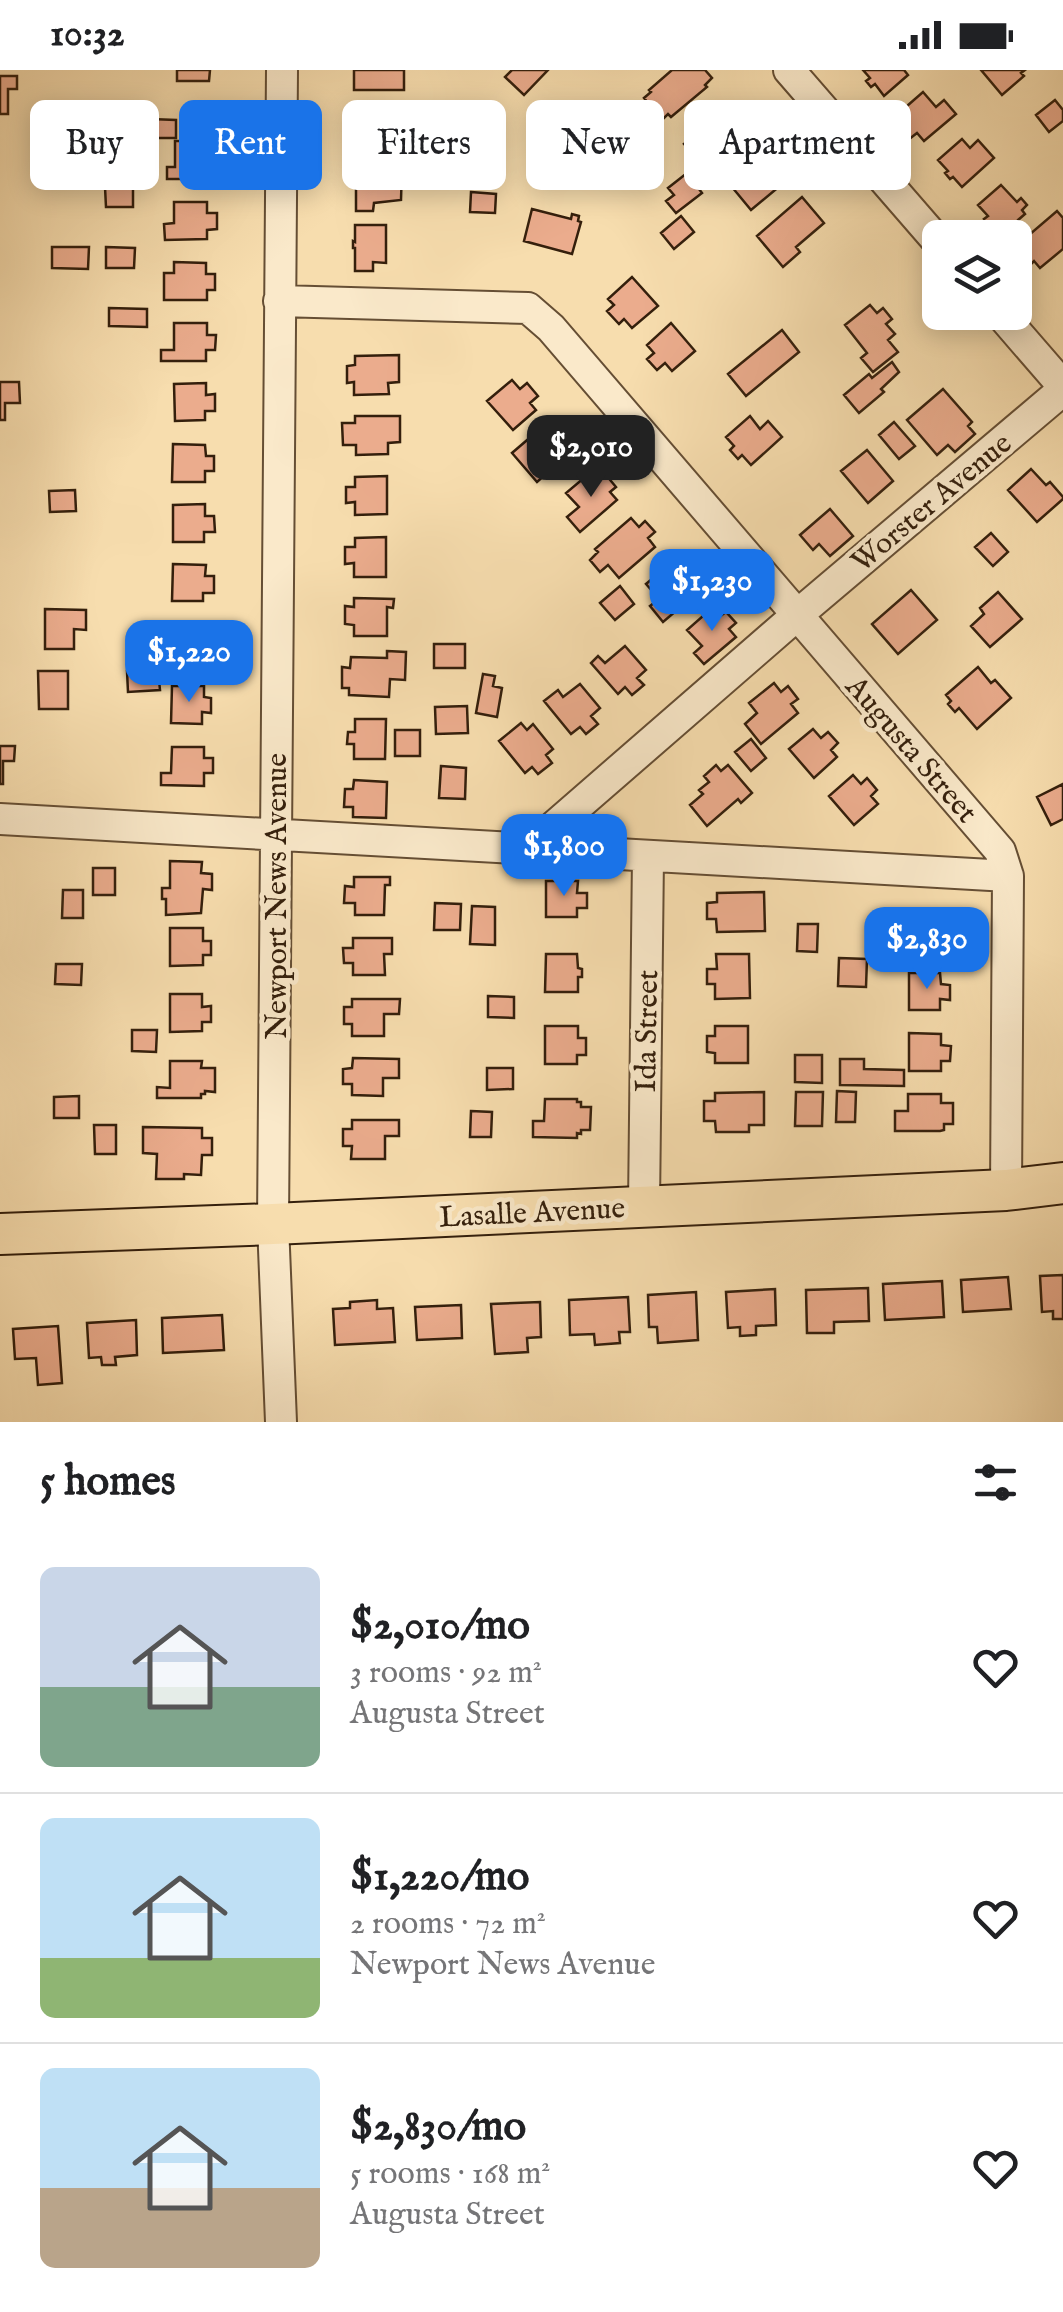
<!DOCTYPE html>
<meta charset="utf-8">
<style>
:root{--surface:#fff;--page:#f2f2f2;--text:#202124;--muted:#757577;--line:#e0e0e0;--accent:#1a73e8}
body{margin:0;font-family:"IM FELL English",serif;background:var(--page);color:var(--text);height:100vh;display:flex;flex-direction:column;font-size:38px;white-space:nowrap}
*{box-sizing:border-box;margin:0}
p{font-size:32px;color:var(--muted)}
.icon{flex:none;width:55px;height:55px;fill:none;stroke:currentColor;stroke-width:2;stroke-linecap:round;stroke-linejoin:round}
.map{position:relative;height:1352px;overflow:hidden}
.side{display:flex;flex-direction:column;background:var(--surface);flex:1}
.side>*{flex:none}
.hud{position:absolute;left:30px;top:30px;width:1005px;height:90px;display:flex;gap:20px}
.fabs{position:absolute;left:922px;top:150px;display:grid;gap:20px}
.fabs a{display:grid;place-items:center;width:110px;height:110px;border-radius:15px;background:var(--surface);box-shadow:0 5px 25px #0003;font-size:50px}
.price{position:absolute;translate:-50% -85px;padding:0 22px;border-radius:20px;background:var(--accent);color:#fff;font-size:32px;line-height:65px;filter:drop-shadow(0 2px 5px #0008)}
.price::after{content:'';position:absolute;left:50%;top:60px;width:30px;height:22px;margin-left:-15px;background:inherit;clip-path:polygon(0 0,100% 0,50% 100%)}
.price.active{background:#222;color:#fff}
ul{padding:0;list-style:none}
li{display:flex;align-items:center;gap:30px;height:250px;padding:0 40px}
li+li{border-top:2px solid var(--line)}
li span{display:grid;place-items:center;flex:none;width:280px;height:200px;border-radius:15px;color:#555}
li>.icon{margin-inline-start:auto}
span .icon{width:120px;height:120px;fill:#fffc;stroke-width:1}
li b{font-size:42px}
h2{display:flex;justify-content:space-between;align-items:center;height:120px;padding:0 40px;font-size:42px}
.tag{padding:0 35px;border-radius:15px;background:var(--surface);box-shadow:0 5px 25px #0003;font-size:35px;line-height:90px}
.tag.active{background:var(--accent);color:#fff}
.status{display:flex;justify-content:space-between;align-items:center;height:70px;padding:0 50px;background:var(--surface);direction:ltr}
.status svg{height:28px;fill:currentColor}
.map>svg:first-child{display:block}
</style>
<div class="status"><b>10:32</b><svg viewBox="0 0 49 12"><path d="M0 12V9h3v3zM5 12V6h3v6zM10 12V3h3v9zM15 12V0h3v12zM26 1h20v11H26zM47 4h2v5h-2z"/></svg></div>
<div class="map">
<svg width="1063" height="1352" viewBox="0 0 1063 1352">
<rect width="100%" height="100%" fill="#f7ddae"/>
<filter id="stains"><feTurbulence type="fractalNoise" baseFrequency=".002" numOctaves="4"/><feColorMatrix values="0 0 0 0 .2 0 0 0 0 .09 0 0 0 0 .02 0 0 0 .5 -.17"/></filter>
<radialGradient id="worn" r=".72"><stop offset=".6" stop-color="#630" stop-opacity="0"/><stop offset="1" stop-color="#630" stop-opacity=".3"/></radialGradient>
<path fill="#ebac8d" stroke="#341f0c" stroke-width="2.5" d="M 177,0 L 210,0 L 209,11 L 177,11 Z
M 354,0 L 404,0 L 404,20 L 354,20 Z
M 512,0 L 548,0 L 524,25 L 505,7 Z
M 672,0 L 705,0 L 712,8 L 705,15 L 707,17 L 671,47 L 668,44 L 662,50 L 644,28 L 651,22 L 649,20 Z
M 863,0 L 904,0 L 908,5 L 884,26 L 875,14 L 871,17 L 866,11 L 870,8 Z
M 981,0 L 1025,0 L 1021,3 L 1024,6 L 1002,25 Z
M 0,6 L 17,6 L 17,19 L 8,19 L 8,44 L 0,44 Z
M 923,22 L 936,37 L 944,30 L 956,44 L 924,71 L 917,63 L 908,70 L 898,58 L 905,51 L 899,43 Z
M 1055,30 L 1063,40 L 1063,51 L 1049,62 L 1036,45 Z
M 357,32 L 388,33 L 388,81 L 356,81 Z
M 734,32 L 752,55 L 744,61 L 748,65 L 712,95 L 709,91 L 703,96 L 684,74 L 690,69 L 688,66 L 725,36 L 726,37 Z
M 150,49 L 176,50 L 176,68 L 150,68 Z
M 962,69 L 970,78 L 978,70 L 994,88 L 962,117 L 953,107 L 950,109 L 945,103 L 948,101 L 938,90 Z
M 175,71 L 208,71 L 208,83 L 216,83 L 216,99 L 206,99 L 206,109 L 167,109 L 167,97 L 175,97 Z
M 773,78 L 791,100 L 784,106 L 787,110 L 751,140 L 727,111 L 763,81 L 765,84 Z
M 357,94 L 402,96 L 401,130 L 374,133 L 373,141 L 356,141 L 356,117 L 353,117 L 353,110 L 356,110 Z
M 687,103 L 702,123 L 676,143 L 666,131 L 674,125 L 668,118 Z
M 1001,115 L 1017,132 L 1021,128 L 1027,135 L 1022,140 L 1025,144 L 1003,163 L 993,152 L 989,155 L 984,149 L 988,146 L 978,135 Z
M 133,116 L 133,137 L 106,137 L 105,117 Z
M 471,122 L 496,124 L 495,143 L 470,142 Z
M 802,127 L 824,153 L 796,177 L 800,182 L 783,197 L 757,166 Z
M 174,132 L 207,132 L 207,143 L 217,143 L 217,159 L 207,160 L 207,169 L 165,170 L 164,154 L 174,153 Z
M 532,139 L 571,149 L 572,144 L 579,146 L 578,151 L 581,152 L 572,184 L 524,171 Z
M 1057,141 L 1063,148 L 1063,179 L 1040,198 L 1034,191 L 1029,196 L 1015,177 Z
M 681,146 L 694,162 L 674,179 L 661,163 Z
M 355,155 L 386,155 L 386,193 L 373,192 L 373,201 L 355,201 L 355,178 L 353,178 L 353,171 L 355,172 Z
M 52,177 L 89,177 L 88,199 L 52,198 Z
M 106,177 L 135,178 L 134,198 L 106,198 Z
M 174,192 L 206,193 L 206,204 L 215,204 L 215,220 L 207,220 L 207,230 L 164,230 L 164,203 L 174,203 Z
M 632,207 L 658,236 L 632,258 L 624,249 L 619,254 L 607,241 L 614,235 L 608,229 Z
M 870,235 L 877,243 L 883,238 L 892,249 L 886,254 L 895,264 L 888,270 L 898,282 L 873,302 L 861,288 L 867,283 L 845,255 Z
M 109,238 L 147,239 L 147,257 L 109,256 Z
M 174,253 L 207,253 L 207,265 L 216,265 L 215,280 L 206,280 L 206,291 L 161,291 L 161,280 L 174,280 Z
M 671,253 L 695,281 L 672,301 L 665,293 L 657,300 L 647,289 L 654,283 L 647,275 Z
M 782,260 L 799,282 L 746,326 L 728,304 Z
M 399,285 L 399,312 L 388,313 L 389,324 L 354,325 L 354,312 L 347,313 L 347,296 L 355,295 L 355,286 Z
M 892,292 L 899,302 L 881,319 L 884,322 L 859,343 L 844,325 L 869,304 L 872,308 Z
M 512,310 L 520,319 L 527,313 L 538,326 L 530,333 L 536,340 L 513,360 L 487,331 Z
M 0,312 L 19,312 L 20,333 L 5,333 L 5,350 L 0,350 Z
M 206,313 L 206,325 L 215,324 L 215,341 L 205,341 L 205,350 L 175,351 L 174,314 Z
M 943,319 L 972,352 L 968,356 L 975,364 L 955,382 L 948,375 L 937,385 L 907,350 Z
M 355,346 L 400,346 L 400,372 L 388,373 L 388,384 L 356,385 L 356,375 L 343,375 L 342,353 L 355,353 Z
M 750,346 L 760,359 L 768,351 L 782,367 L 751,395 L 742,385 L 738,389 L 730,380 L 734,376 L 726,367 Z
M 894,352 L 915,376 L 899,389 L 879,365 Z
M 547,353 L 572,381 L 537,412 L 512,383 Z
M 173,374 L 205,375 L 206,386 L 214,386 L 214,401 L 205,401 L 205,412 L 172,412 Z
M 867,380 L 893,411 L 868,433 L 841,401 Z
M 1031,399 L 1046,415 L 1050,412 L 1063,427 L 1063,429 L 1037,452 L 1008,420 Z
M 591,402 L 599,411 L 606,405 L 616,417 L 610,422 L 617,430 L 580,462 L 567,447 L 579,437 L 566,423 Z
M 387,406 L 387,444 L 355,445 L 355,432 L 346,433 L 346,417 L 355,417 L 355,407 Z
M 75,420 L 76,441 L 50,442 L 49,421 Z
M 205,434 L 205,446 L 214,446 L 215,462 L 204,462 L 204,472 L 173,472 L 173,435 Z
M 830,439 L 853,466 L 830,486 L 819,474 L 813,480 L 800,465 Z
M 631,448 L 639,457 L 645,451 L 655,462 L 648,468 L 655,477 L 619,508 L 608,495 L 600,502 L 590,490 L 598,482 L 595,479 Z
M 991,463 L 1008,482 L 993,496 L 975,477 Z
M 386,467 L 386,507 L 354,507 L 354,493 L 345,494 L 345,477 L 355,477 L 355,468 Z
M 671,493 L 678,502 L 685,496 L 697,510 L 690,515 L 697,523 L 663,552 L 650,536 L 659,529 L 646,514 Z
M 173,494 L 206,495 L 205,506 L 214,506 L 214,523 L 203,523 L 203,531 L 172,531 Z
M 620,516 L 634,534 L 615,550 L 600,533 Z
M 911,520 L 937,550 L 898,584 L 872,554 Z
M 998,522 L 1022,549 L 990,577 L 971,556 L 984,544 L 980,538 Z
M 354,528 L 394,529 L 393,538 L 387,537 L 387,566 L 354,566 L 354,555 L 345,554 L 345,536 L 354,537 Z
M 712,538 L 719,547 L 726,542 L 736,553 L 729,559 L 736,567 L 704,594 L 694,583 L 702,576 L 687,560 Z
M 45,539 L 86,540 L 86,560 L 74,559 L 74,579 L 45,579 Z
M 172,556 L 204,557 L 204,567 L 214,567 L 214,583 L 203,583 L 203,593 L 172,593 Z
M 434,574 L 465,574 L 465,598 L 434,598 Z
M 625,576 L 646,600 L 637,608 L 644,615 L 632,625 L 625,617 L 618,624 L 591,593 L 598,586 L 605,593 Z
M 387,581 L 406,582 L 405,610 L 390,609 L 389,627 L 349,625 L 349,618 L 342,618 L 342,597 L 350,598 L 351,587 L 387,588 Z
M 978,597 L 991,613 L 995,610 L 1011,628 L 977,659 L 959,638 L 955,642 L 948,634 L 951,631 L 946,625 Z
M 158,600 L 160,620 L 128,622 L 127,601 Z
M 38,601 L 68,601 L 68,639 L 39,639 Z
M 483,604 L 495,606 L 493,616 L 502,618 L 497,647 L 476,643 Z
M 774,613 L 781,622 L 788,616 L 798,629 L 791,634 L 798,643 L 761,674 L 745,654 L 757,643 L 749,633 Z
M 580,614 L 600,638 L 591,646 L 598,654 L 586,664 L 580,657 L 571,664 L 544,631 L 558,620 L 563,627 Z
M 172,616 L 204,616 L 204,627 L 211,628 L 211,643 L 202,642 L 202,654 L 171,653 Z
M 467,636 L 468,663 L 436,664 L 435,637 Z
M 355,649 L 386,649 L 385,689 L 354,689 L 354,674 L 347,674 L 348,662 L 355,662 Z
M 521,653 L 527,660 L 533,654 L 553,679 L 546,685 L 552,693 L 538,704 L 532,697 L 525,703 L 499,671 Z
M 813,659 L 821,668 L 828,662 L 838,673 L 831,680 L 837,687 L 814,708 L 789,679 Z
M 395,660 L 420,660 L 420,686 L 395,686 Z
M 751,669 L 766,688 L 751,701 L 735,682 Z
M 0,676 L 15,676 L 14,691 L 3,691 L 3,714 L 0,714 Z
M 172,677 L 204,677 L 204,688 L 213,688 L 213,703 L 204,703 L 204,716 L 161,715 L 161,703 L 171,703 Z
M 716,695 L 721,701 L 728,695 L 752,723 L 741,733 L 738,729 L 707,756 L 690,735 L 703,724 L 699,720 L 709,712 L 704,706 Z
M 441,696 L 466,698 L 465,729 L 439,728 Z
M 853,705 L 861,714 L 867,708 L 877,720 L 871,726 L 878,734 L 854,755 L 829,726 Z
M 354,710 L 387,712 L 386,748 L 353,747 L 353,737 L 344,737 L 345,719 L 353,719 Z
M 1063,714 L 1063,749 L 1051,755 L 1037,727 Z
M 170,791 L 202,792 L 201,803 L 212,804 L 212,820 L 203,819 L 201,843 L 166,845 L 166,829 L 162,829 L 162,818 L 170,818 Z
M 93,798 L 115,798 L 115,825 L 93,825 Z
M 354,807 L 390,807 L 390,815 L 385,815 L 384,845 L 355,845 L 355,833 L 344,833 L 345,816 L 354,817 Z
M 546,811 L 578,811 L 577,823 L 587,823 L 587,838 L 577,838 L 577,847 L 546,847 Z
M 63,820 L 83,820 L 83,848 L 62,848 Z
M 764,822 L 765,861 L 717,862 L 716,849 L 707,849 L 707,833 L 717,832 L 717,823 Z
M 435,833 L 461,834 L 460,860 L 434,860 Z
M 472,836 L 495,837 L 495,875 L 470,874 Z
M 909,841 L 941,841 L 941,854 L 951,854 L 951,869 L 941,869 L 941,879 L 909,879 Z
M 798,854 L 818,854 L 817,882 L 797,881 Z
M 170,858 L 203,858 L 203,871 L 211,871 L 211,885 L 203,885 L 203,895 L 170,896 Z
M 353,868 L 392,868 L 392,884 L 384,884 L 385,905 L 353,905 L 353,893 L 344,893 L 343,878 L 353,878 Z
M 546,884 L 577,884 L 578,898 L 582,899 L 582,907 L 578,907 L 578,922 L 545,922 Z
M 716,884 L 749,884 L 750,928 L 715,929 L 715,914 L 707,914 L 707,899 L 717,899 Z
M 839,888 L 867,889 L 866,917 L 838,916 Z
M 56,894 L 82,894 L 81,915 L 55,914 Z
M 909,903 L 940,903 L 941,914 L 950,915 L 950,930 L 940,929 L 940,940 L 909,940 Z
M 170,924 L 202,924 L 202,937 L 211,936 L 211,952 L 202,952 L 202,961 L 170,962 Z
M 488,926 L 514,927 L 514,948 L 488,947 Z
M 352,929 L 400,929 L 399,944 L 384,944 L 384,966 L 352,966 L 352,954 L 344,954 L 344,937 L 352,937 Z
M 545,956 L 578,956 L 578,968 L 586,968 L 586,985 L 577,985 L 577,994 L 545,994 Z
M 715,956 L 748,956 L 748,993 L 715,993 L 715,983 L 707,982 L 707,966 L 715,966 Z
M 132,960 L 157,960 L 156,982 L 132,981 Z
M 909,963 L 941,964 L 941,975 L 951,976 L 950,991 L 941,991 L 941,1001 L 909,1001 Z
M 795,985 L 822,985 L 822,1013 L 795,1012 Z
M 353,988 L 399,989 L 399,1008 L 383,1008 L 383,1026 L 352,1025 L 352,1014 L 343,1014 L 343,999 L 352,998 Z
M 840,989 L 864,989 L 864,999 L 904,1000 L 904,1016 L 840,1015 Z
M 170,991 L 202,991 L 201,998 L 215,998 L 215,1022 L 205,1021 L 205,1024 L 201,1024 L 201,1028 L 157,1028 L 157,1017 L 170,1018 Z
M 487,998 L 513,998 L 513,1019 L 487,1020 Z
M 837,1021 L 856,1022 L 855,1052 L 836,1052 Z
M 764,1022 L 764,1055 L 749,1055 L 749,1062 L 716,1062 L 715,1051 L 704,1051 L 704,1031 L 715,1031 L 715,1023 Z
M 796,1022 L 823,1022 L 822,1056 L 795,1056 Z
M 908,1024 L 941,1024 L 941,1033 L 953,1033 L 953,1054 L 944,1054 L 944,1060 L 940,1061 L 895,1061 L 895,1041 L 908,1041 Z
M 79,1026 L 79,1048 L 54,1048 L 54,1027 Z
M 545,1029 L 577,1029 L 577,1032 L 581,1032 L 581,1037 L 591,1037 L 590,1060 L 581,1060 L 581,1064 L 577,1063 L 577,1068 L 533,1067 L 533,1051 L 544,1051 Z
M 471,1041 L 492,1042 L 491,1067 L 470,1067 Z
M 352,1050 L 399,1050 L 399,1066 L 385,1066 L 385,1089 L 351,1089 L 352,1076 L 343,1076 L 343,1059 L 352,1059 Z
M 94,1055 L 116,1055 L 116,1084 L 95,1084 Z
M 143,1057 L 202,1058 L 202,1068 L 212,1068 L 212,1085 L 202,1085 L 201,1105 L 184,1104 L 184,1109 L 156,1109 L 157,1084 L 143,1083 Z
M 1063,1205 L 1063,1249 L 1053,1249 L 1053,1241 L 1042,1242 L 1040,1206 Z
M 1008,1207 L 1011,1239 L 963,1242 L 961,1210 Z
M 942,1211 L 944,1247 L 885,1250 L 883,1214 Z
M 868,1218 L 869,1251 L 834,1252 L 834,1263 L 807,1263 L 806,1220 Z
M 775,1219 L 776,1255 L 756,1256 L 756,1265 L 740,1266 L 740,1257 L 728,1258 L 726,1222 Z
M 696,1222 L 698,1270 L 658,1273 L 657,1257 L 649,1257 L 648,1225 Z
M 628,1227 L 630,1262 L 619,1262 L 620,1273 L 595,1275 L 594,1264 L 570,1265 L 569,1230 Z
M 377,1230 L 377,1239 L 393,1238 L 395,1272 L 335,1275 L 333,1239 L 350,1238 L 350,1232 Z
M 540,1232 L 541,1267 L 527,1268 L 528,1282 L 495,1284 L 491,1234 Z
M 461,1235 L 462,1268 L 417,1270 L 415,1237 Z
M 222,1245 L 224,1280 L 163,1283 L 162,1248 Z
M 136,1250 L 137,1285 L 115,1287 L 116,1295 L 102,1295 L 101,1287 L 89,1288 L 87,1253 Z
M 58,1256 L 62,1313 L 38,1315 L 36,1288 L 15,1289 L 13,1259 Z"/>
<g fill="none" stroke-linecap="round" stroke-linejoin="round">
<g stroke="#654e34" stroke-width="34">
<path id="minor" d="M 789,0 L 940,174
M 279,231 L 528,238 L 551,258 L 1000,781 L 1008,806 L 1006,1120
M 999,242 L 1063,316
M 0,749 L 1008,806
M 528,779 L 796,546 L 1063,320
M 644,1136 L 648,786
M 281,1352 L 273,1154 L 282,0"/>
</g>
<g stroke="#341f0c" stroke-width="44">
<path id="major" d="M 0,1164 L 273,1154 L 1006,1120 L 1063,1113"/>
</g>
<use href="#minor" stroke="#fae9ca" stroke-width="30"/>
<use href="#major" stroke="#f7ddae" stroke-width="40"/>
</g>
<g text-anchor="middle" stroke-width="9" stroke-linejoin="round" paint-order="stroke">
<g font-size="30" fill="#341f0c" stroke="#fae9ca">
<text transform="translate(931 432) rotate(-40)" y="10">Worster Avenue</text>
<text transform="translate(912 679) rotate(49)" y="10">Augusta Street</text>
<text transform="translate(276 826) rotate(-90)" y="10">Newport News Avenue</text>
<text transform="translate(646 961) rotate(-89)" y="10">Ida Street</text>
<text transform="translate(532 1142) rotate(-3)" y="10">Lasalle Avenue</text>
</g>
</g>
<rect width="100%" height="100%" filter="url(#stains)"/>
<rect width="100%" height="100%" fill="url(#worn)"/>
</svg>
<div class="fabs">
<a><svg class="icon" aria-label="layers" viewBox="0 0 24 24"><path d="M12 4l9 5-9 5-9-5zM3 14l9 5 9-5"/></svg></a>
</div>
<b class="price active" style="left:591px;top:430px">$2,010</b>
<b class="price" style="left:712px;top:564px">$1,230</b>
<b class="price" style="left:189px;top:635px">$1,220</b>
<b class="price" style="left:564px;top:829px">$1,800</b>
<b class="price" style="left:927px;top:922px">$2,830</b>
<div class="hud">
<a class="tag">Buy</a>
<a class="tag active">Rent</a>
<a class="tag">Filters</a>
<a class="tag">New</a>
<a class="tag">Apartment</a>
</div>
</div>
<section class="side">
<h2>5 homes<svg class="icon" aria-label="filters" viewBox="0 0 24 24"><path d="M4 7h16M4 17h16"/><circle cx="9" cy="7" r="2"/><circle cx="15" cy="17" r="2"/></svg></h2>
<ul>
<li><span style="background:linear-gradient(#c9d6e8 60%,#7fa58c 0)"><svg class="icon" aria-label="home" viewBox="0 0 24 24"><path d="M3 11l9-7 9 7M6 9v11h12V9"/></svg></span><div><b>$2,010/mo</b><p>3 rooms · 92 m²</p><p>Augusta Street</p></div><svg class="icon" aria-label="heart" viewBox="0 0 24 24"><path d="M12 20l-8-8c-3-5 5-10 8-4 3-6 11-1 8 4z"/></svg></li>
<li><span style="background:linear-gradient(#bfe0f5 70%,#8fb573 0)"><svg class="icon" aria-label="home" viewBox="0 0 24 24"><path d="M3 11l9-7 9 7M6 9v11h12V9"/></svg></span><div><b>$1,220/mo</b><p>2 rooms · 72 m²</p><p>Newport News Avenue</p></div><svg class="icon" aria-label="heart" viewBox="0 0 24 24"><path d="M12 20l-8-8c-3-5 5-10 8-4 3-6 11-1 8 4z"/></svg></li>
<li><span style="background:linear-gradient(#bfe0f5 60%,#b9a48a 0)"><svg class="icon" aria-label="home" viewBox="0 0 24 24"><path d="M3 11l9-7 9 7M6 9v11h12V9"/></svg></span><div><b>$2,830/mo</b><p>5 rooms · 168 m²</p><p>Augusta Street</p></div><svg class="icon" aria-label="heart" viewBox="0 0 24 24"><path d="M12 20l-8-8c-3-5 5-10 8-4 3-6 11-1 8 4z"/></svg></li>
</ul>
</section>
